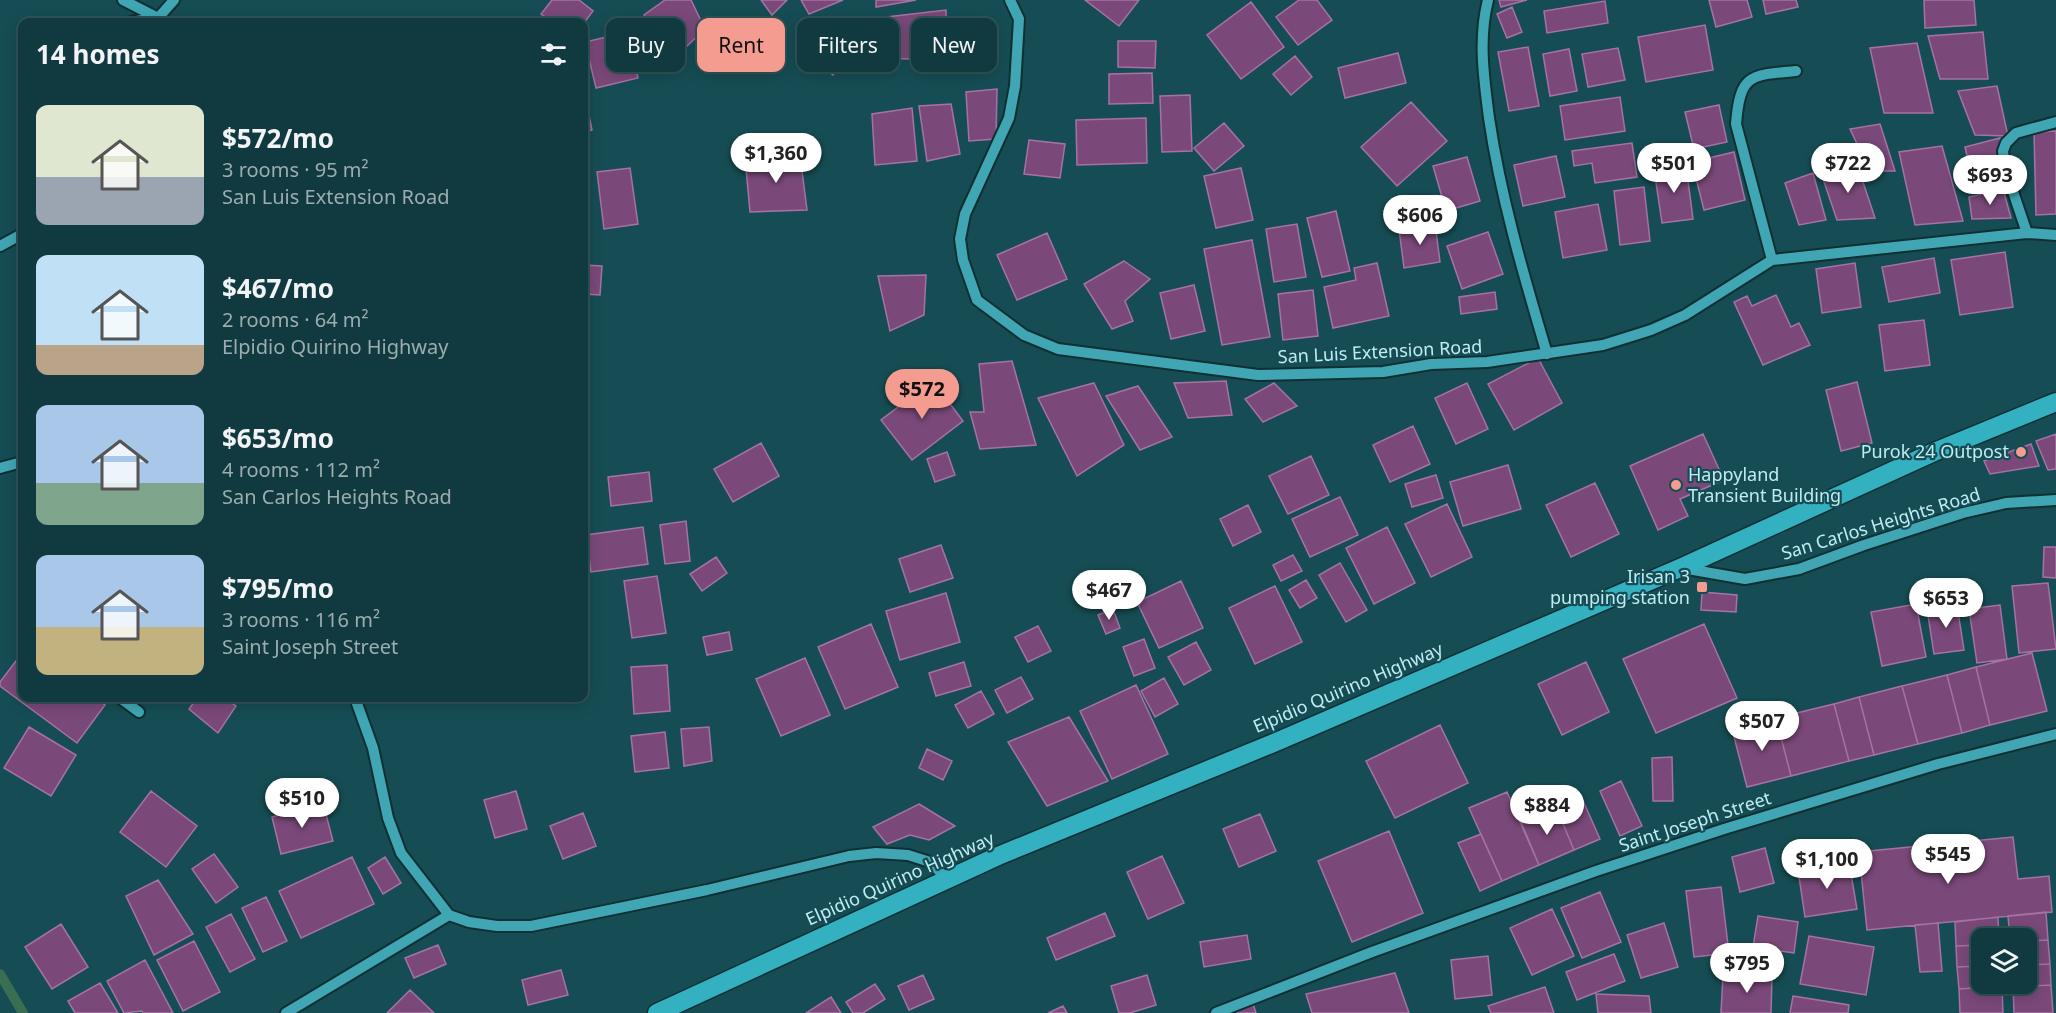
<!DOCTYPE html>
<meta charset="utf-8">
<style>
:root{--surface:#103a3f;--page:#194146;--text:#f1f3f6;--muted:#9cadb0;--line:#305459;--accent:#f59c91}
body{margin:0;font-family:"Noto Sans",sans-serif;background:var(--page);color:var(--text);height:100vh;display:flex;flex-direction:column;font-size:22px;white-space:nowrap}
*{box-sizing:border-box;margin:0}
p{font-size:20px;color:var(--muted)}
.icon{flex:none;width:33px;height:33px;fill:none;stroke:currentColor;stroke-width:2;stroke-linecap:round;stroke-linejoin:round}
.map{position:relative;flex:1;overflow:hidden}
.details{position:absolute;left:18px;top:18px;width:570px;height:684px;display:flex;flex-direction:column;background:var(--surface);border-radius:12px;box-shadow:0 3px 15px #0003,0 0 0 2px var(--line)}
.details>*{flex:none}
.guide{position:absolute;left:606px;top:18px;width:570px;height:54px;display:flex;gap:12px}
.buttons{position:absolute;left:1971px;top:928px;display:grid;gap:12px}
.buttons a{display:grid;place-items:center;width:66px;height:66px;border-radius:12px;background:var(--surface);box-shadow:0 3px 15px #0003,0 0 0 2px var(--line);font-size:30px}
.price{position:absolute;translate:-50% -51px;padding:0 14px;border-radius:21px;background:#fff;color:#222;font-size:20px;line-height:39px;filter:drop-shadow(0 2px 3px #0008)}
.price::after{content:'';position:absolute;left:50%;top:36px;width:18px;height:14px;margin-left:-9px;background:inherit;clip-path:polygon(0 0,100% 0,50% 100%)}
.price.current{background:var(--accent);color:#111}
ul{padding:0;list-style:none}
li{display:flex;align-items:center;gap:18px;height:150px;padding:0 18px}
li span{display:grid;place-items:center;flex:none;width:168px;height:120px;border-radius:12px;color:#555}
li>.icon{margin-inline-start:auto}
span .icon{width:72px;height:72px;fill:#fffc;stroke-width:1}
li b{font-size:26px}
h2{display:flex;justify-content:space-between;align-items:center;height:72px;padding:0 18px;font-size:26px}
.tag{padding:0 21px;border-radius:12px;background:var(--surface);box-shadow:0 3px 15px #0003,0 0 0 2px var(--line);font-size:21px;line-height:54px}
.tag.current{background:var(--accent);color:#111}
.map>svg:first-child{display:block}
</style>
<div class="map">
<svg width="2056" height="1013" viewBox="0 0 2056 1013">
<rect width="100%" height="100%" fill="#164d54"/>
<g fill="none" stroke-linecap="round" stroke-linejoin="round">
<path stroke="#396e53" stroke-width="10" d="M 0,974 L 23,1013"/>
</g>
<path fill="#7a4979" stroke="#a572a4" stroke-width="1.5" d="M 552,0 L 579,0 L 593,11 L 584,23 L 552,22 L 541,14 Z
M 665,0 L 691,0 L 705,29 L 670,62 L 644,15 Z
M 761,0 L 787,0 L 772,15 Z
M 801,0 L 843,0 L 809,14 Z
M 876,0 L 916,0 L 876,7 Z
M 1085,0 L 1139,0 L 1119,26 Z
M 1299,0 L 1317,0 L 1332,20 L 1298,45 L 1276,17 Z
M 1499,0 L 1527,0 L 1501,7 Z
M 1709,0 L 1747,0 L 1752,17 L 1716,27 Z
M 1763,0 L 1796,0 L 1798,7 L 1766,14 Z
M 1924,0 L 1974,0 L 1976,25 L 1925,28 Z
M 1605,1 L 1608,23 L 1547,33 L 1544,11 Z
M 1251,2 L 1284,47 L 1241,79 L 1207,35 Z
M 1512,7 L 1522,32 L 1507,38 L 1497,14 Z
M 946,10 L 947,60 L 872,58 L 878,18 Z
M 817,22 L 848,49 L 833,75 L 804,54 Z
M 1705,25 L 1713,70 L 1646,82 L 1638,37 Z
M 628,32 L 638,78 L 596,88 L 585,42 Z
M 1983,32 L 1988,79 L 1940,79 L 1928,36 Z
M 1118,41 L 1156,41 L 1155,68 L 1118,67 Z
M 1917,43 L 1933,113 L 1884,113 L 1870,48 Z
M 1528,47 L 1539,106 L 1509,111 L 1498,52 Z
M 1618,48 L 1625,80 L 1588,87 L 1582,54 Z
M 1569,49 L 1577,91 L 1550,96 L 1543,54 Z
M 1398,53 L 1406,83 L 1345,98 L 1338,68 Z
M 1295,56 L 1312,77 L 1291,95 L 1273,74 Z
M 1152,73 L 1153,103 L 1109,104 L 1109,74 Z
M 1997,86 L 2008,136 L 1975,135 L 1958,91 Z
M 997,89 L 996,139 L 969,141 L 966,92 Z
M 584,92 L 592,130 L 584,132 Z
M 1190,95 L 1192,151 L 1162,152 L 1160,96 Z
M 1620,97 L 1625,131 L 1565,140 L 1560,106 Z
M 1411,102 L 1447,141 L 1397,186 L 1361,147 Z
M 951,104 L 960,154 L 927,161 L 919,106 Z
M 1719,105 L 1727,142 L 1694,149 L 1685,112 Z
M 912,108 L 917,161 L 875,165 L 872,114 Z
M 1146,118 L 1147,163 L 1077,165 L 1076,120 Z
M 1224,123 L 1244,146 L 1214,171 L 1194,148 Z
M 1880,124 L 1895,171 L 1870,171 L 1850,129 Z
M 2056,131 L 2056,214 L 2036,215 L 2034,132 Z
M 2000,138 L 2006,180 L 1974,187 L 1965,147 Z
M 1029,140 L 1065,144 L 1060,178 L 1024,174 Z
M 1632,143 L 1637,177 L 1595,183 L 1592,163 L 1574,166 L 1572,151 Z
M 1942,146 L 1963,221 L 1915,225 L 1899,152 Z
M 1734,152 L 1745,200 L 1704,210 L 1692,162 Z
M 800,155 L 807,210 L 750,212 L 745,157 Z
M 1556,156 L 1565,197 L 1523,206 L 1514,165 Z
M 1467,157 L 1480,201 L 1446,211 L 1433,166 Z
M 1686,165 L 1693,219 L 1662,223 L 1654,169 Z
M 1858,167 L 1875,218 L 1837,220 L 1820,170 Z
M 630,168 L 638,224 L 604,229 L 597,172 Z
M 1241,168 L 1253,220 L 1216,228 L 1204,176 Z
M 1813,173 L 1826,220 L 1799,225 L 1785,183 Z
M 1644,187 L 1650,241 L 1620,245 L 1614,191 Z
M 2003,189 L 2011,218 L 1972,219 L 1969,197 Z
M 1598,204 L 1607,250 L 1563,258 L 1555,212 Z
M 1336,211 L 1350,271 L 1322,277 L 1307,218 Z
M 1435,223 L 1440,262 L 1404,268 L 1399,229 Z
M 1297,224 L 1306,277 L 1274,282 L 1266,229 Z
M 1488,232 L 1503,274 L 1462,289 L 1447,246 Z
M 1047,233 L 1067,279 L 1017,300 L 997,255 Z
M 1252,240 L 1270,337 L 1222,345 L 1204,249 Z
M 2005,252 L 2013,307 L 1960,315 L 1951,260 Z
M 1934,258 L 1940,293 L 1889,302 L 1882,267 Z
M 1124,261 L 1150,279 L 1125,301 L 1133,321 L 1112,329 L 1084,284 Z
M 1377,263 L 1389,316 L 1333,328 L 1324,287 L 1356,280 L 1354,268 Z
M 1855,263 L 1861,307 L 1822,313 L 1816,269 Z
M 584,265 L 602,266 L 600,295 L 584,294 Z
M 926,275 L 924,315 L 890,331 L 878,276 Z
M 1194,285 L 1205,331 L 1171,339 L 1160,293 Z
M 1313,290 L 1318,336 L 1283,340 L 1278,294 Z
M 1495,292 L 1497,309 L 1461,314 L 1459,297 Z
M 1776,295 L 1791,327 L 1799,323 L 1810,345 L 1763,365 L 1734,302 L 1747,296 L 1752,306 Z
M 1924,320 L 1930,365 L 1885,371 L 1879,325 Z
M 1538,358 L 1562,403 L 1514,430 L 1488,384 Z
M 1012,361 L 1036,445 L 980,449 L 970,412 L 984,412 L 979,364 Z
M 933,381 L 963,421 L 912,460 L 881,420 Z
M 1226,381 L 1232,415 L 1188,418 L 1174,383 Z
M 1857,382 L 1872,443 L 1841,451 L 1826,390 Z
M 1094,383 L 1124,445 L 1077,476 L 1038,398 Z
M 1274,383 L 1297,406 L 1263,422 L 1245,399 Z
M 1467,383 L 1488,429 L 1456,444 L 1435,398 Z
M 1138,386 L 1172,437 L 1140,450 L 1106,396 Z
M 1413,426 L 1430,464 L 1390,482 L 1373,445 Z
M 1703,434 L 1724,480 L 1680,499 L 1688,516 L 1658,530 L 1630,466 Z
M 2056,434 L 2056,469 L 2048,470 L 2036,441 Z
M 761,443 L 779,476 L 733,502 L 714,469 Z
M 2031,444 L 2039,466 L 1990,474 L 1984,461 Z
M 947,452 L 955,475 L 935,482 L 927,459 Z
M 1311,456 L 1329,495 L 1288,514 L 1269,476 Z
M 1508,465 L 1521,509 L 1463,526 L 1450,482 Z
M 649,472 L 652,501 L 611,506 L 608,477 Z
M 1436,475 L 1443,498 L 1412,507 L 1405,484 Z
M 1595,483 L 1619,534 L 1571,557 L 1546,505 Z
M 1340,497 L 1358,535 L 1310,557 L 1292,519 Z
M 1447,504 L 1472,557 L 1431,577 L 1405,524 Z
M 1248,505 L 1261,532 L 1233,546 L 1220,519 Z
M 686,521 L 690,561 L 665,564 L 660,525 Z
M 643,527 L 648,564 L 591,572 L 586,535 Z
M 1387,527 L 1415,583 L 1374,604 L 1346,548 Z
M 941,545 L 953,578 L 910,592 L 899,559 Z
M 2044,547 L 2056,547 L 2056,578 L 2043,577 Z
M 1293,555 L 1302,571 L 1281,581 L 1273,565 Z
M 716,557 L 727,573 L 702,591 L 690,574 Z
M 1340,563 L 1367,610 L 1346,622 L 1319,575 Z
M 657,576 L 666,633 L 632,638 L 624,581 Z
M 1306,580 L 1317,598 L 1300,608 L 1289,590 Z
M 1181,581 L 1203,628 L 1159,648 L 1137,602 Z
M 2048,583 L 2056,649 L 2019,653 L 2012,586 Z
M 1275,586 L 1302,642 L 1255,664 L 1229,608 Z
M 1702,592 L 1737,595 L 1736,612 L 1701,610 Z
M 946,593 L 960,642 L 900,660 L 886,611 Z
M 1916,604 L 1926,657 L 1882,666 L 1871,612 Z
M 1957,605 L 1964,650 L 1934,654 L 1927,609 Z
M 2000,605 L 2007,659 L 1977,663 L 1969,609 Z
M 1113,609 L 1120,628 L 1106,634 L 1098,615 Z
M 871,624 L 898,687 L 845,709 L 818,647 Z
M 1704,624 L 1737,698 L 1656,733 L 1623,659 Z
M 1038,626 L 1051,651 L 1028,662 L 1015,637 Z
M 729,632 L 732,650 L 707,655 L 703,637 Z
M 1144,639 L 1155,668 L 1134,676 L 1123,647 Z
M 1196,642 L 1211,670 L 1184,685 L 1168,657 Z
M 22,653 L 22,698 L 95,698 L 105,705 L 77,743 L 0,686 L 0,682 Z
M 2032,653 L 2047,711 L 1990,725 L 1976,667 Z
M 805,658 L 830,715 L 781,736 L 756,679 Z
M 964,662 L 971,686 L 936,696 L 929,673 Z
M 1586,662 L 1609,712 L 1562,735 L 1538,684 Z
M 667,665 L 670,711 L 634,714 L 631,667 Z
M 1976,667 L 1990,725 L 1962,733 L 1947,675 Z
M 1947,675 L 1962,733 L 1918,744 L 1902,686 Z
M 1021,677 L 1033,699 L 1007,713 L 995,690 Z
M 1164,678 L 1178,704 L 1155,717 L 1141,691 Z
M 1136,685 L 1168,754 L 1112,779 L 1080,711 Z
M 1902,686 L 1918,744 L 1874,755 L 1859,697 Z
M 981,691 L 994,714 L 968,728 L 955,705 Z
M 1859,697 L 1874,755 L 1849,761 L 1834,704 Z
M 197,698 L 224,698 L 236,706 L 218,733 L 189,709 Z
M 1834,704 L 1849,761 L 1791,776 L 1776,718 Z
M 1069,717 L 1108,781 L 1047,806 L 1008,742 Z
M 1776,718 L 1791,776 L 1747,787 L 1732,729 Z
M 1440,725 L 1468,783 L 1395,818 L 1366,761 Z
M 29,727 L 76,755 L 51,796 L 4,768 Z
M 709,727 L 712,761 L 684,766 L 681,729 Z
M 665,732 L 669,768 L 635,772 L 631,736 Z
M 927,749 L 952,761 L 943,780 L 919,768 Z
M 1672,757 L 1673,801 L 1653,801 L 1652,758 Z
M 1621,781 L 1642,826 L 1620,836 L 1600,791 Z
M 151,791 L 197,826 L 166,867 L 120,832 Z
M 516,791 L 527,829 L 495,838 L 484,800 Z
M 1507,792 L 1539,865 L 1502,881 L 1469,808 Z
M 1581,796 L 1600,839 L 1574,850 L 1556,807 Z
M 323,803 L 333,841 L 281,854 L 272,817 Z
M 919,804 L 955,826 L 929,840 L 910,835 L 887,844 L 873,827 Z
M 1556,807 L 1574,850 L 1539,865 L 1521,822 Z
M 583,813 L 596,846 L 563,859 L 550,826 Z
M 1260,814 L 1276,851 L 1239,867 L 1223,829 Z
M 1389,831 L 1423,913 L 1352,942 L 1318,861 Z
M 1481,834 L 1502,881 L 1480,891 L 1458,843 Z
M 2013,837 L 2018,879 L 2049,876 L 2052,912 L 1867,930 L 1859,852 Z
M 1765,848 L 1774,883 L 1740,892 L 1732,857 Z
M 214,854 L 238,887 L 216,903 L 192,869 Z
M 1162,856 L 1184,903 L 1148,919 L 1127,872 Z
M 352,857 L 374,904 L 301,938 L 279,891 Z
M 385,857 L 401,883 L 383,894 L 368,868 Z
M 1849,862 L 1857,909 L 1805,917 L 1798,870 Z
M 158,880 L 193,934 L 154,955 L 126,896 Z
M 1721,887 L 1729,953 L 1694,957 L 1686,891 Z
M 1600,892 L 1621,942 L 1582,958 L 1561,908 Z
M 266,897 L 287,941 L 263,952 L 242,908 Z
M 1552,909 L 1574,956 L 1532,975 L 1510,928 Z
M 2046,912 L 2048,940 L 2026,941 L 2026,939 L 2010,939 L 2008,916 Z
M 1105,913 L 1115,936 L 1056,960 L 1047,938 Z
M 231,914 L 255,959 L 230,972 L 206,927 Z
M 1758,916 L 1798,922 L 1794,953 L 1753,947 Z
M 1998,917 L 1999,939 L 1982,939 L 1982,945 L 1956,946 L 1955,922 Z
M 1664,923 L 1678,967 L 1641,978 L 1627,935 Z
M 1938,923 L 1942,971 L 1920,972 L 1915,925 Z
M 61,924 L 88,967 L 52,989 L 25,947 Z
M 1247,935 L 1251,959 L 1204,967 L 1200,942 Z
M 1809,936 L 1874,947 L 1866,995 L 1800,984 Z
M 2048,940 L 2050,964 L 2026,965 L 2026,941 Z
M 194,941 L 220,992 L 183,1011 L 157,960 Z
M 438,945 L 446,964 L 414,978 L 405,958 Z
M 1982,945 L 1982,966 L 1957,967 L 1956,946 Z
M 1614,954 L 1625,981 L 1577,1000 L 1566,972 Z
M 1488,956 L 1492,995 L 1455,999 L 1451,960 Z
M 145,960 L 173,1013 L 143,1013 L 142,1011 L 124,1013 L 107,981 Z
M 2050,964 L 2051,985 L 2013,987 L 2012,984 L 2026,984 L 2026,965 Z
M 1982,966 L 1982,984 L 2002,984 L 2002,986 L 1959,989 L 1957,967 Z
M 561,970 L 568,995 L 528,1005 L 522,980 Z
M 1395,973 L 1409,1013 L 1312,1013 L 1306,994 Z
M 923,975 L 934,999 L 909,1010 L 898,986 Z
M 1147,975 L 1156,1005 L 1130,1013 L 1119,1013 L 1111,986 Z
M 1723,975 L 1772,976 L 1771,1013 L 1721,1013 Z
M 100,983 L 118,1013 L 75,1013 L 68,1001 Z
M 875,984 L 885,999 L 863,1013 L 853,1013 L 846,1002 Z
M 2051,985 L 2053,1013 L 2014,1013 L 2013,987 Z
M 2002,986 L 2003,1013 L 1960,1013 L 1959,989 Z
M 1545,987 L 1554,1013 L 1491,1013 L 1488,1006 Z
M 410,990 L 434,1013 L 387,1013 Z
M 1596,994 L 1649,996 L 1651,1013 L 1598,1013 Z
M 1793,996 L 1849,1005 L 1848,1013 L 1790,1013 Z
M 831,997 L 841,1013 L 806,1013 Z
M 1253,1004 L 1256,1013 L 1230,1013 Z
M 1063,1006 L 1067,1013 L 1048,1013 Z"/>
<g fill="none" stroke-linecap="round" stroke-linejoin="round">
<g stroke="#103034" stroke-width="14">
<path id="minor" d="M 123,0 L 160,19
M 1010,0 L 1019,19 L 1015,86 L 1009,118 L 965,214 L 960,239 L 963,260 L 977,300 L 1024,335 L 1058,349 L 1258,375 L 1383,372 L 1431,364 L 1487,362 L 1603,345 L 1651,330 L 1685,315 L 1772,260 L 2027,233 L 2056,235
M 1488,0 C 1478,39 1484,79 1489,118 C 1501,199 1524,276 1547,354
M 131,22 L 159,17 L 174,0
M 2027,233 L 2005,168 L 2003,151 L 2006,143 L 2016,133 L 2056,122
M 0,246 L 22,234
M 1772,260 L 1736,124 C 1740,74 1750,75 1796,71
M 0,468 L 22,462
M 1682,568 L 1745,579 L 1799,569 L 1864,545 L 1963,513 L 2006,503 L 2056,500
M 120,698 L 139,712
M 355,698 L 373,748 L 388,818 L 401,853 L 449,915 L 469,922 L 497,926 L 531,926 L 707,890 L 849,856 L 876,853 L 908,855 L 930,862 L 948,880
M 286,1013 L 449,915
M 1216,1013 L 1372,952 L 1596,871 L 1724,829 L 1938,764 L 2056,734"/>
</g>
<g stroke="#103034" stroke-width="21">
<path id="highway" d="M 657,1013 L 998,856 L 1276,742 L 1680,568 L 1934,452 L 2056,402"/>
</g>
<use href="#minor" stroke="#40a6b4" stroke-width="10"/>
<use href="#highway" stroke="#33b1c1" stroke-width="18"/>
</g>
<g fill="#f59c91" stroke="#164d54" stroke-width="2">
<circle cx="2021" cy="452" r="6"/>
<circle cx="1676" cy="485" r="6"/>
<rect x="1696" y="581" width="12" height="12" rx="3"/>
</g>
<g text-anchor="middle" stroke-width="4.5" stroke-linejoin="round" paint-order="stroke">
<g font-size="18" fill="#bfecf3" stroke="#164d54">
<text transform="translate(1380 352) rotate(-3)" y="6">San Luis Extension Road</text>
<text transform="translate(1881 524) rotate(-17)" y="6">San Carlos Heights Road</text>
<text transform="translate(1348 688) rotate(-23)" y="6">Elpidio Quirino Highway</text>
<text transform="translate(1695 822) rotate(-18)" y="6">Saint Joseph Street</text>
<text transform="translate(900 879) rotate(-24)" y="6">Elpidio Quirino Highway</text>
</g>
<g font-size="18" fill="#bfecf3" stroke="#164d54" text-anchor="end">
<text x="2009" y="458">Purok 24 Outpost</text>
<text x="1688" y="481" text-anchor="start">Happyland<tspan x="1688" dy="21">Transient Building</tspan></text>
<text x="1690" y="583">Irisan 3<tspan x="1690" dy="21">pumping station</tspan></text>
</g>
</g>
</svg>
<div class="buttons">
<a><svg class="icon" aria-label="layers" viewBox="0 0 24 24"><path d="M12 4l9 5-9 5-9-5zM3 14l9 5 9-5"/></svg></a>
</div>
<b class="price" style="left:776px;top:184px">$1,360</b>
<b class="price" style="left:1674px;top:194px">$501</b>
<b class="price" style="left:1848px;top:194px">$722</b>
<b class="price" style="left:1990px;top:206px">$693</b>
<b class="price" style="left:1420px;top:246px">$606</b>
<b class="price current" style="left:922px;top:420px">$572</b>
<b class="price" style="left:1109px;top:621px">$467</b>
<b class="price" style="left:1946px;top:629px">$653</b>
<b class="price" style="left:1762px;top:752px">$507</b>
<b class="price" style="left:302px;top:829px">$510</b>
<b class="price" style="left:1547px;top:836px">$884</b>
<b class="price" style="left:1948px;top:885px">$545</b>
<b class="price" style="left:1827px;top:890px">$1,100</b>
<b class="price" style="left:1747px;top:994px">$795</b>
<div class="guide">
<a class="tag">Buy</a>
<a class="tag current">Rent</a>
<a class="tag">Filters</a>
<a class="tag">New</a>
</div>
<section class="details">
<h2>14 homes<svg class="icon" aria-label="filters" viewBox="0 0 24 24"><path d="M4 7h16M4 17h16"/><circle cx="9" cy="7" r="2"/><circle cx="15" cy="17" r="2"/></svg></h2>
<ul>
<li><span style="background:linear-gradient(#dfe7d0 60%,#9aa5b1 0)"><svg class="icon" aria-label="home" viewBox="0 0 24 24"><path d="M3 11l9-7 9 7M6 9v11h12V9"/></svg></span><div><b>$572/mo</b><p>3 rooms · 95 m²</p><p>San Luis Extension Road</p></div></li>
<li><span style="background:linear-gradient(#bfe0f5 75%,#b9a48a 0)"><svg class="icon" aria-label="home" viewBox="0 0 24 24"><path d="M3 11l9-7 9 7M6 9v11h12V9"/></svg></span><div><b>$467/mo</b><p>2 rooms · 64 m²</p><p>Elpidio Quirino Highway</p></div></li>
<li><span style="background:linear-gradient(#a9c7e8 65%,#7fa58c 0)"><svg class="icon" aria-label="home" viewBox="0 0 24 24"><path d="M3 11l9-7 9 7M6 9v11h12V9"/></svg></span><div><b>$653/mo</b><p>4 rooms · 112 m²</p><p>San Carlos Heights Road</p></div></li>
<li><span style="background:linear-gradient(#a9c7e8 60%,#c2b280 0)"><svg class="icon" aria-label="home" viewBox="0 0 24 24"><path d="M3 11l9-7 9 7M6 9v11h12V9"/></svg></span><div><b>$795/mo</b><p>3 rooms · 116 m²</p><p>Saint Joseph Street</p></div></li>
</ul>
</section>
</div>
